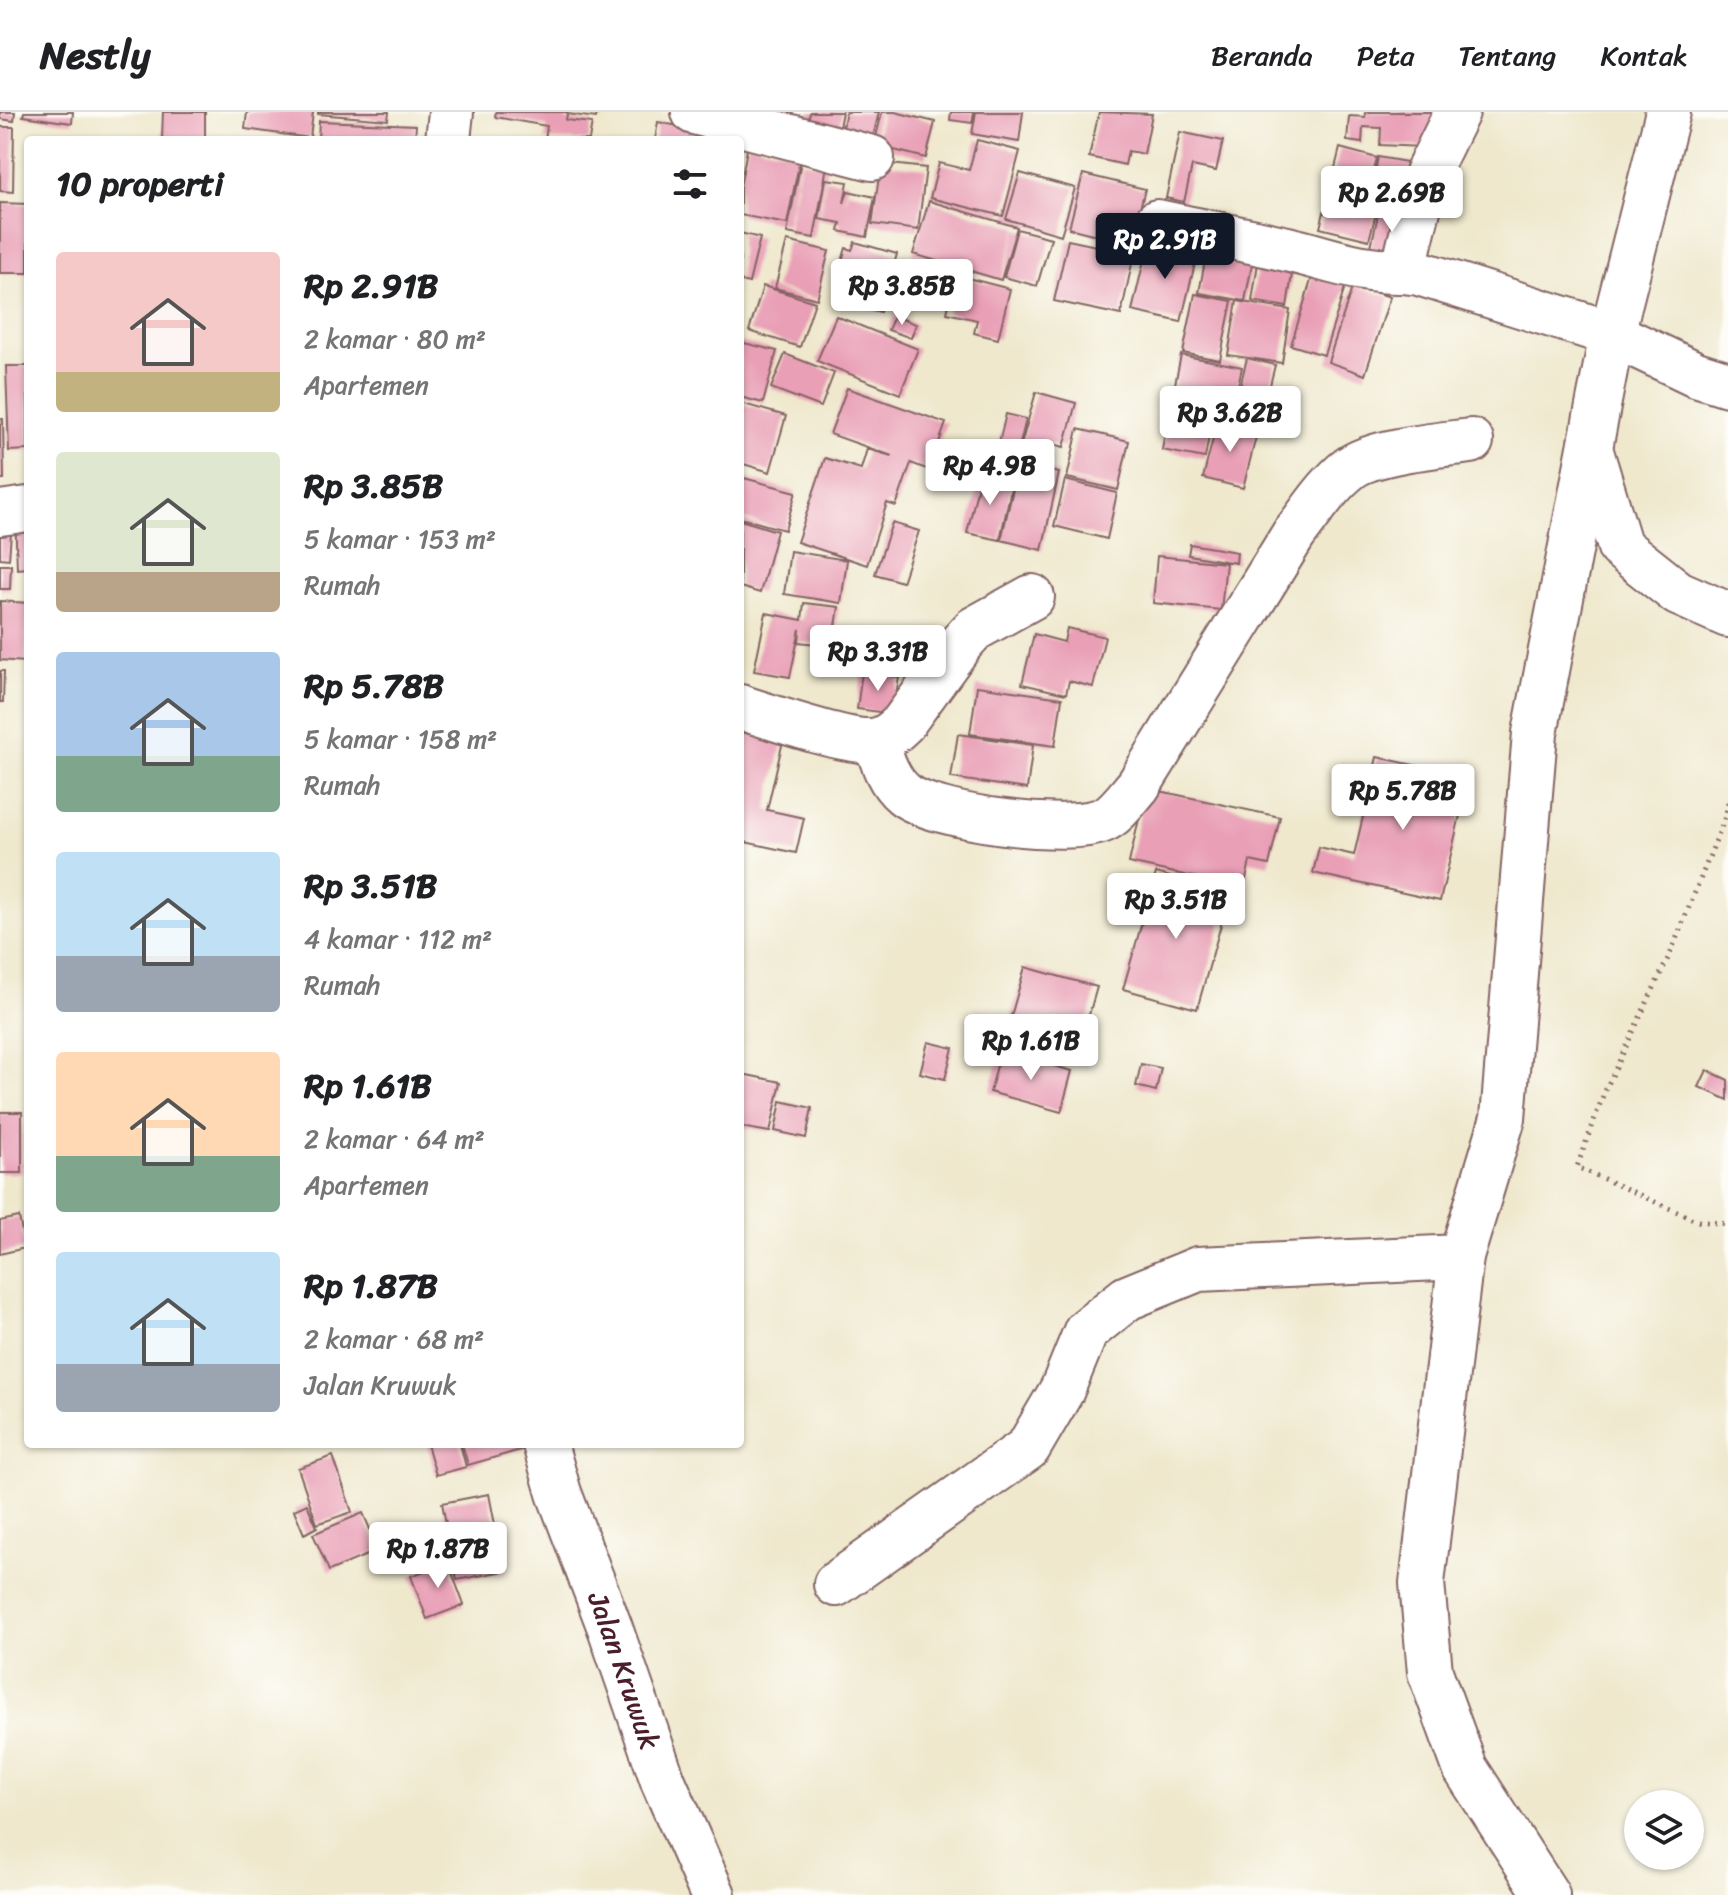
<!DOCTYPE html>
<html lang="id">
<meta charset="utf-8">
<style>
:root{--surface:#fff;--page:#f6f6f6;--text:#202124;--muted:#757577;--line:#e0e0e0;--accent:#111827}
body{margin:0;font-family:Sriracha,sans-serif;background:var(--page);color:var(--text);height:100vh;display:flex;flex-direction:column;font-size:30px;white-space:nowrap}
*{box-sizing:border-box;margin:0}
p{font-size:26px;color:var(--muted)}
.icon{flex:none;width:44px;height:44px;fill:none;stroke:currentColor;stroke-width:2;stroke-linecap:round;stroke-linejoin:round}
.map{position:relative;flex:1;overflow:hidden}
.drawer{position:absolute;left:24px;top:24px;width:720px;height:1312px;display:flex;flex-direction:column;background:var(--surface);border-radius:8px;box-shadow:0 2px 6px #0004}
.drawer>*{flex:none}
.controls{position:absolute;left:1624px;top:1678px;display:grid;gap:16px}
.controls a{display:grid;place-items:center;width:80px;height:80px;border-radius:50%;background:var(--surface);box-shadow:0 2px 6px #0004;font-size:40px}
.price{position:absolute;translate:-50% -68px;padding:0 18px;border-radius:8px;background:#fff;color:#222;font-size:26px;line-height:52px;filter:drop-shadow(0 2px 4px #0008)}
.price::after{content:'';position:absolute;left:50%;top:48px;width:24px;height:18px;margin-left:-12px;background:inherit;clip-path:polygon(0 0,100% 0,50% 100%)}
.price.active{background:var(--accent);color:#fff}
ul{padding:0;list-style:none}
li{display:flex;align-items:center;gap:24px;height:200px;padding:0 32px}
li span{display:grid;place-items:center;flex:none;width:224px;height:160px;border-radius:8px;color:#555}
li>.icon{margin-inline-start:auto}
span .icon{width:96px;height:96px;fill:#fffc;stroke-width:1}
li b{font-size:34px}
h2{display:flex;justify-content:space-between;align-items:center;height:96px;padding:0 32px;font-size:34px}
header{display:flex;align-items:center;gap:48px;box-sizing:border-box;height:112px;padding:0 40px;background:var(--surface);border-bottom:2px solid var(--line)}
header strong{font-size:38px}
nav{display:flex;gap:44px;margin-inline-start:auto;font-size:28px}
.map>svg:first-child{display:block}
</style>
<header>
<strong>Nestly</strong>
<nav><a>Beranda</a><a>Peta</a><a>Tentang</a><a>Kontak</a></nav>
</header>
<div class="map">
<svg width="1728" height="1783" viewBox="0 0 1728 1783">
<rect width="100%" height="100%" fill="#fdfcf7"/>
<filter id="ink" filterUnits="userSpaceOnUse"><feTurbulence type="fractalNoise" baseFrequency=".0125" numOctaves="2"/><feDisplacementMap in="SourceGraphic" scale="16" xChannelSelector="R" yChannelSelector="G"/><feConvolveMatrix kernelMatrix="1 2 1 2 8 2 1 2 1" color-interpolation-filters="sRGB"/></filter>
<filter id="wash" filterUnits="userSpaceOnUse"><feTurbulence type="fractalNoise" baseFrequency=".006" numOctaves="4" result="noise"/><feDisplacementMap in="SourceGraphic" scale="32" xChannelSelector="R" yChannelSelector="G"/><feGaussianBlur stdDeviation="1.8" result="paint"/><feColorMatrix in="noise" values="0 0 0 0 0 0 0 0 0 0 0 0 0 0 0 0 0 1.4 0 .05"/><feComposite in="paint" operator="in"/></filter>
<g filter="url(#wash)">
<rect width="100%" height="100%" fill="#efe8cd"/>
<g id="blocks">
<path fill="#e99fb6" d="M 0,0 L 15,0 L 14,9 L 0,7 Z
M 24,0 L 73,0 L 72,11 L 23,4 Z
M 163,0 L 205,0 L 205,28 L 162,28 Z
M 247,0 L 313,0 L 310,26 L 245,17 Z
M 318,0 L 389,0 L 388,8 L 318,2 Z
M 496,0 L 597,0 L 596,6 L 567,2 L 566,8 L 592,11 L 589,28 L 545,28 L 547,14 L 495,5 Z
M 810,0 L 842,0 L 837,25 L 806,19 Z
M 846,0 L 879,0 L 872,29 L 841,23 Z
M 882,0 L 895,0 L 935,10 L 926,46 L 874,33 Z
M 951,0 L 974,0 L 972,11 L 950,8 Z
M 976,0 L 1023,0 L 1019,30 L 972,22 Z
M 1099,0 L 1152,2 L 1144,42 L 1128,39 L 1125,53 L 1089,45 Z
M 1365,0 L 1441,0 L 1422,35 L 1380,33 L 1381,16 L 1363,15 L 1362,31 L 1347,29 L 1349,4 L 1365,5 Z
M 319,9 L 416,13 L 415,28 L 318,28 Z
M 658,10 L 698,18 L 696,28 L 655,28 Z
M 0,15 L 14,15 L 13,80 L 0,79 Z
M 1180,20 L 1223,29 L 1216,59 L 1192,54 L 1184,90 L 1166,86 Z
M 977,28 L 1020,39 L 1003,104 L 930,86 L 939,51 L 969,58 Z
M 748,32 L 801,42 L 787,112 L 740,103 L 740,75 Z
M 1340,36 L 1377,46 L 1365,94 L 1377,97 L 1369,128 L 1320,116 Z
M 1378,45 L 1424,53 L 1415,99 L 1369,91 Z
M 801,49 L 827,54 L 814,126 L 787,121 Z
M 881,51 L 926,56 L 918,118 L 872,112 Z
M 1020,61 L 1075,76 L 1061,123 L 1006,107 Z
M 1083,62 L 1145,77 L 1131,132 L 1069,116 Z
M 826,67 L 848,70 L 844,91 L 848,79 L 875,85 L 867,125 L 839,119 L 841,111 L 819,107 Z
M 929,89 L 1017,115 L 1001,168 L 913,142 Z
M 0,91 L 28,92 L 28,161 L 0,161 Z
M 1379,98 L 1414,104 L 1405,146 L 1370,139 Z
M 1017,117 L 1051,126 L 1037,174 L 1004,165 Z
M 740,121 L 760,126 L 749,171 L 740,169 Z
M 1149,127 L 1198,139 L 1181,210 L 1132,199 Z
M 1068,128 L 1134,142 L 1121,203 L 1054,189 Z
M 787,129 L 829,139 L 817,187 L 775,176 Z
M 855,130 L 897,142 L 880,200 L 839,188 L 846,165 L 838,162 L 846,136 L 852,138 Z
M 1207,138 L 1253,147 L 1245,189 L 1199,181 Z
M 1258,151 L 1293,156 L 1287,195 L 1252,189 Z
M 1313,162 L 1346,172 L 1324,243 L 1291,233 Z
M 956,163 L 1010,177 L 998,227 L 974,221 L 977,208 L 947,201 Z
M 1353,173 L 1390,185 L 1365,263 L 1328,250 Z
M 763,174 L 815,190 L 800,235 L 749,219 Z
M 1195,182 L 1232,189 L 1220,248 L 1183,241 Z
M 1237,189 L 1290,198 L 1282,251 L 1228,243 Z
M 836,204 L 918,237 L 900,282 L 817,249 Z
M 894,204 L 916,212 L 911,226 L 888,218 Z
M 740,230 L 777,239 L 763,291 L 740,285 Z
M 785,242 L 834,261 L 821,295 L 771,276 Z
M 1181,243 L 1242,255 L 1233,295 L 1173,282 Z
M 1247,246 L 1275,253 L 1261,310 L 1233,303 Z
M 6,254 L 28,254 L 28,338 L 9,339 Z
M 847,276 L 946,311 L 929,358 L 911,351 L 896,394 L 887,391 L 867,453 L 797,430 L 825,346 L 861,357 L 867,337 L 892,344 L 830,322 Z
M 1036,280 L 1076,291 L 1064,335 L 1049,331 L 1044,347 L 1019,340 Z
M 1171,287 L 1214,295 L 1205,346 L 1162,338 Z
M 740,291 L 786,304 L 770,360 L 740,351 Z
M 1006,302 L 1026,307 L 1013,360 L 993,355 Z
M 0,307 L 3,307 L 4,367 L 0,367 Z
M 1218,307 L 1258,317 L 1243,376 L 1203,366 Z
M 1078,317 L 1129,329 L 1118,378 L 1067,366 Z
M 1019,352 L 1059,361 L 1042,438 L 1001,428 Z
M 981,361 L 1013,368 L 1000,428 L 967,421 Z
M 740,365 L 796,380 L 785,418 L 740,406 Z
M 1065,368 L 1117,381 L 1107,427 L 1054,414 Z
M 15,400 L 28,400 L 28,456 L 17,457 Z
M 0,407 L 12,408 L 9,447 L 0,446 Z
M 740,408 L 777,419 L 760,481 L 740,475 Z
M 892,411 L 919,419 L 902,470 L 875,462 Z
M 1190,432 L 1237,440 L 1236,451 L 1188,443 Z
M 790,439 L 847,448 L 841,491 L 784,482 Z
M 1157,444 L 1226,451 L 1221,498 L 1153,491 Z
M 0,453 L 11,453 L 10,477 L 0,477 Z
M 0,489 L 28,491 L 25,550 L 0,548 Z
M 804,491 L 839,495 L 833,534 L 799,530 L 800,517 L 790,565 L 754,559 L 766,501 L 802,508 Z
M 1067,516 L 1105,525 L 1093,575 L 1069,569 L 1066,582 L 1022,572 L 1034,522 L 1064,530 Z
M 0,559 L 4,559 L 3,590 L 0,590 Z
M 862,560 L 899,565 L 893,602 L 857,597 Z
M 977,574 L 1062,586 L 1055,634 L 970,622 Z
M 740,620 L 783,629 L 767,698 L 804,706 L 796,741 L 740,729 Z
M 958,622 L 1033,633 L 1027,677 L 951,666 Z
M 1377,645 L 1469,665 L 1440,789 L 1313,761 L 1319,735 L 1354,743 Z
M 1146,676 L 1280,705 L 1269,753 L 1250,749 L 1244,776 L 1129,751 Z
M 1156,761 L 1230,781 L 1197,897 L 1123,877 Z
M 1025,855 L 1097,875 L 1076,948 L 1004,929 Z
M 928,930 L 953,936 L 945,967 L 920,961 Z
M 1001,939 L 1072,959 L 1061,1000 L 990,980 Z
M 1141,952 L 1161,956 L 1156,979 L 1136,974 Z
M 1707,958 L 1728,968 L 1728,988 L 1699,975 Z
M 742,962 L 781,970 L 770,1020 L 740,1015 Z
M 781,989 L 812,996 L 806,1026 L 775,1019 Z
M 0,1000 L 22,1000 L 22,1061 L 0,1061 Z
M 19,1105 L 25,1136 L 0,1142 L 0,1109 Z
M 427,1332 L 460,1332 L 466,1355 L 436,1363 Z
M 462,1332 L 538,1332 L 538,1333 L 468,1353 Z
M 333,1344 L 352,1400 L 317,1412 L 298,1356 Z
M 489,1382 L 504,1459 L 457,1468 L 442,1391 Z
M 307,1392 L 317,1415 L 304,1422 L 294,1398 Z
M 363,1401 L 379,1438 L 329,1459 L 313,1422 Z
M 448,1450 L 464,1493 L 427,1507 L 411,1464 Z"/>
</g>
</g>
<g filter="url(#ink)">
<use href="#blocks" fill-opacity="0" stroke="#846564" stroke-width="2"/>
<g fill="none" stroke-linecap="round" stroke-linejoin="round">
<g stroke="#846564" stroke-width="48">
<g id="minor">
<path d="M 694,0 L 872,46"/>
<path d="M 1457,0 L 1427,61 L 1403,159 L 1419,161 L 1612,222 L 1696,262 L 1728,272"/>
<path d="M 448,28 L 451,0"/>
<path d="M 1157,110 C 1200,119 1244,127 1287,137 C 1330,147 1357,160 1403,159"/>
<path d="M 1592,343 L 1620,435 L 1678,481 L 1728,503"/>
<path d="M 0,401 L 28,397"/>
<path d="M 740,595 C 766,603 854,634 877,628 C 887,626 896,618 903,611 L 962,530 L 974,517 L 1032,485"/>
<path d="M 876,629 C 882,648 888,669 904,682 C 934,706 1069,723 1103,708 C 1116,703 1128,685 1138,674 L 1294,422 C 1311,400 1328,373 1350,356 C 1374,338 1441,333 1471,329"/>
<path id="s1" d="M 545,1332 L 559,1381 L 610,1516 L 663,1669 L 713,1783"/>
<path d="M 836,1472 L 1028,1336 L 1062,1278 L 1086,1219 L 1127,1186 L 1198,1157 L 1461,1145"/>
<path d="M 1547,1783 L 1465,1656 L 1430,1560 L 1422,1471 L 1461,1145 L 1503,1006 L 1535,621 L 1612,222 L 1668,0"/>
</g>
</g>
<path stroke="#846564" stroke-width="5" stroke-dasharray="2 6" stroke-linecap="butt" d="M 1728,690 L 1724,708 L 1671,840 L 1604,981 L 1577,1055 L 1698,1109 L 1728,1112"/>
<use href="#minor" stroke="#fff" stroke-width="44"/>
</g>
</g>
<g text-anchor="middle" stroke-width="6" stroke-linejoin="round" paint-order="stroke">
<g font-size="28" fill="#4a1f2b" stroke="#fdfcf7">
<text dy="10" stroke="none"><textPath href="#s1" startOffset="240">Jalan Kruwuk</textPath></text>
</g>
</g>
</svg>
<div class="controls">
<a><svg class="icon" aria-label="layers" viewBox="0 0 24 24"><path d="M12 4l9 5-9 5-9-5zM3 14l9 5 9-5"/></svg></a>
</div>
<b class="price" style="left:1392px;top:122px">Rp 2.69B</b>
<b class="price active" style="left:1165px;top:169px">Rp 2.91B</b>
<b class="price" style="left:902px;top:215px">Rp 3.85B</b>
<b class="price" style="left:1230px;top:342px">Rp 3.62B</b>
<b class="price" style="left:990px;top:395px">Rp 4.9B</b>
<b class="price" style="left:878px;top:581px">Rp 3.31B</b>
<b class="price" style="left:1403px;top:720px">Rp 5.78B</b>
<b class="price" style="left:1176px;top:829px">Rp 3.51B</b>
<b class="price" style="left:1031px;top:970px">Rp 1.61B</b>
<b class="price" style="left:438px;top:1478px">Rp 1.87B</b>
<section class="drawer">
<h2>10 properti<svg class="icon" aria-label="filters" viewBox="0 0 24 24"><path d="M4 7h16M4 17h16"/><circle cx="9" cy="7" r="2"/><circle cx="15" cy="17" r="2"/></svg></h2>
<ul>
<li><span style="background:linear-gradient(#f6c9c9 75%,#c2b280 0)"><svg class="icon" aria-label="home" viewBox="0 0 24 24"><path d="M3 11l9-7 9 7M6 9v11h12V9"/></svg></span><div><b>Rp 2.91B</b><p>2 kamar · 80 m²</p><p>Apartemen</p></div></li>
<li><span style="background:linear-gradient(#dfe7d0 75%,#b9a48a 0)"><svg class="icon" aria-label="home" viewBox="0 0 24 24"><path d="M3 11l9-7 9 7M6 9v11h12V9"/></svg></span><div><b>Rp 3.85B</b><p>5 kamar · 153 m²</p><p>Rumah</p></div></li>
<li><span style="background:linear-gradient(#a9c7e8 65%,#7fa58c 0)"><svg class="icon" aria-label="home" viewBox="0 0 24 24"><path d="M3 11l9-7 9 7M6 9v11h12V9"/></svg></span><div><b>Rp 5.78B</b><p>5 kamar · 158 m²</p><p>Rumah</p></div></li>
<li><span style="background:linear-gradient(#bfe0f5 65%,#9aa5b1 0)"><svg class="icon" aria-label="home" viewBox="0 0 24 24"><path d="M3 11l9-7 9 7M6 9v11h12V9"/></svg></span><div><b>Rp 3.51B</b><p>4 kamar · 112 m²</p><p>Rumah</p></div></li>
<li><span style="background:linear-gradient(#ffd9b3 65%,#7fa58c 0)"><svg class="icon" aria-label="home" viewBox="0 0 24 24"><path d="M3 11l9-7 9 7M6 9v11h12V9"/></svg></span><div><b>Rp 1.61B</b><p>2 kamar · 64 m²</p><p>Apartemen</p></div></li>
<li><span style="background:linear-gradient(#bfe0f5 70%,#9aa5b1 0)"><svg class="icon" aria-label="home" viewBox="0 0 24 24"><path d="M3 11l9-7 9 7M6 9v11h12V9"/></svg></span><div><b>Rp 1.87B</b><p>2 kamar · 68 m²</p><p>Jalan Kruwuk</p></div></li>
</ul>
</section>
</div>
